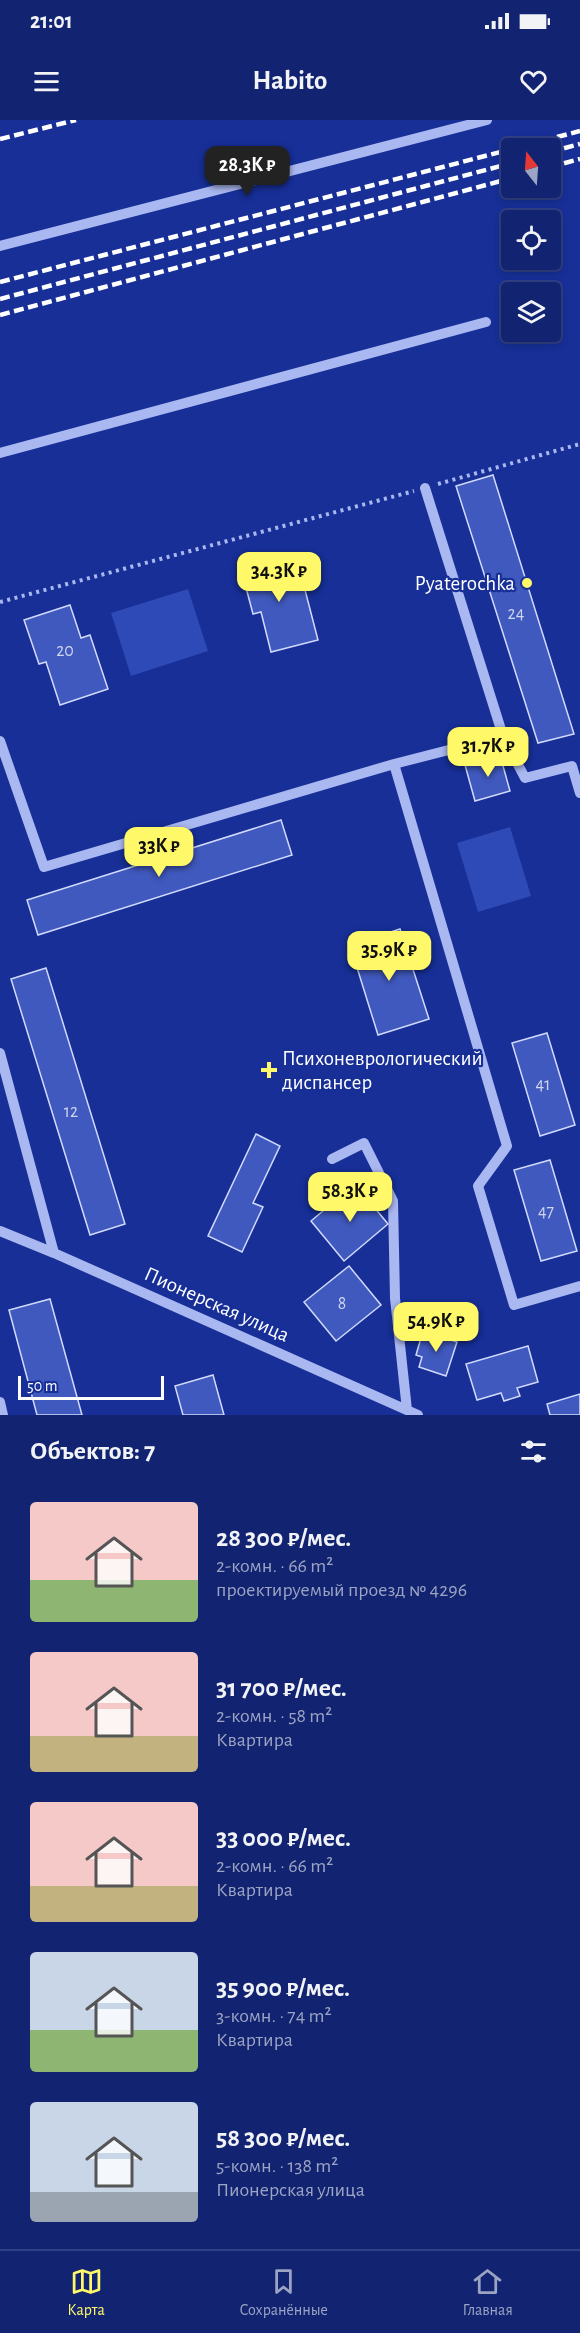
<!DOCTYPE html>
<html lang="ru">
<meta charset="utf-8">
<style>
:root{--surface:#112371;--page:#1a2b76;--text:#f1f3f6;--muted:#9ca4c3;--line:#304084;--accent:#fff96a}
body{margin:0;font-family:"Alegreya Sans",sans-serif;background:var(--page);color:var(--text);height:100vh;display:flex;flex-direction:column;font-size:22px;white-space:nowrap}
*{box-sizing:border-box;margin:0}
p{font-size:20px;color:var(--muted)}
.icon{flex:none;width:33px;height:33px;fill:none;stroke:currentColor;stroke-width:2;stroke-linecap:round;stroke-linejoin:round}
.map{position:relative;height:1295px;overflow:hidden}
.drawer{display:flex;flex-direction:column;background:var(--surface);flex:1}
.drawer>*{flex:none}
.needle{width:39px;rotate:343deg}
.controls{position:absolute;left:501px;top:18px;display:grid;gap:12px}
.controls a{display:grid;place-items:center;width:60px;height:60px;border-radius:6px;background:var(--surface);box-shadow:0 3px 9px #0003,0 0 0 2px var(--line);font-size:30px}
.scale{position:absolute;left:18px;bottom:15px;width:146px;box-sizing:border-box;padding-left:6px;border:3px solid #fff;border-top:0;font-size:16px;line-height:21px;white-space:nowrap;color:#fff;-webkit-text-stroke:4px #172f97;paint-order:stroke}
.price{position:absolute;translate:-50% -51px;padding:0 14px;border-radius:12px;background:var(--accent);color:#111;font-size:20px;line-height:39px;filter:drop-shadow(0 2px 3px #0008)}
.price::after{content:'';position:absolute;left:50%;top:36px;width:18px;height:14px;margin-left:-9px;background:inherit;clip-path:polygon(0 0,100% 0,50% 100%)}
.price.active{background:#222;color:#fff}
ul{padding:0;list-style:none}
li{display:flex;align-items:center;gap:18px;height:150px;padding:0 30px}
li span{display:grid;place-items:center;flex:none;width:168px;height:120px;border-radius:6px;color:#555}
li>.icon{margin-inline-start:auto}
span .icon{width:72px;height:72px;fill:#fffc;stroke-width:1}
li b{font-size:26px}
h2{display:flex;justify-content:space-between;align-items:center;height:72px;padding:0 30px;font-size:26px}
.status{display:flex;justify-content:space-between;align-items:center;height:42px;padding:0 30px;background:var(--surface);direction:ltr}
.status svg{height:16px;fill:currentColor}
header{display:flex;justify-content:space-between;align-items:center;height:78px;padding:0 30px;background:var(--surface);font-size:27px;font-weight:700}
.dock{display:flex;justify-content:space-around;align-items:center;height:84px;border-top:2px solid var(--line);background:var(--surface);font-size:16px;color:var(--muted)}
.dock a{display:grid;justify-items:center;gap:3px}
.dock .active{color:var(--accent)}
.map>svg:first-child{display:block}
</style>
<div class="status"><b>21:01</b><svg viewBox="0 0 49 12"><path d="M0 12V9h3v3zM5 12V6h3v6zM10 12V3h3v9zM15 12V0h3v12zM26 1h20v11H26zM47 4h2v5h-2z"/></svg></div>
<header><svg class="icon" aria-label="menu" viewBox="0 0 24 24"><path d="M4 6h16M4 12h16M4 18h16"/></svg>Habito<svg class="icon" aria-label="heart" viewBox="0 0 24 24"><path d="M12 20l-8-8c-3-5 5-10 8-4 3-6 11-1 8 4z"/></svg></header>
<div class="map">
<svg width="580" height="1295" viewBox="0 0 580 1295">
<rect width="100%" height="100%" fill="#172f97"/>
<path fill="#2e4ab6" d="M 188,469 L 208,531 L 131,556 L 111,493 Z
M 510,707 L 531,776 L 478,792 L 457,723 Z"/>
<path fill="#4059be" stroke="#d1dafc" stroke-width="1.5" d="M 493,355 L 574,614 L 538,623 L 456,366 Z
M 284,433 L 294,469 L 304,466 L 318,520 L 271,532 L 261,492 L 253,494 L 240,445 Z
M 70,485 L 81,518 L 90,515 L 108,569 L 60,585 L 46,542 L 39,544 L 24,500 Z
M 500,635 L 510,671 L 475,681 L 465,645 Z
M 281,700 L 292,735 L 38,815 L 27,780 Z
M 400,809 L 429,899 L 378,915 L 350,825 Z
M 46,848 L 125,1104 L 90,1115 L 11,859 Z
M 547,913 L 575,1005 L 540,1016 L 512,923 Z
M 256,1014 L 280,1026 L 253,1083 L 263,1087 L 242,1132 L 208,1116 Z
M 550,1040 L 577,1131 L 541,1141 L 514,1050 Z
M 355,1064 L 388,1104 L 344,1141 L 311,1101 Z
M 349,1146 L 381,1185 L 336,1221 L 304,1182 Z
M 50,1179 L 82,1295 L 37,1295 L 9,1190 Z
M 423,1211 L 457,1222 L 446,1256 L 419,1247 L 422,1237 L 416,1235 Z
M 528,1226 L 538,1262 L 517,1268 L 520,1276 L 504,1281 L 501,1273 L 477,1280 L 466,1244 Z
M 213,1255 L 224,1295 L 183,1295 L 175,1266 Z
M 580,1274 L 580,1295 L 550,1295 L 547,1284 Z"/>
<g fill="none" stroke-linecap="round" stroke-linejoin="round">
<path stroke="#aab8f1" stroke-width="4" stroke-dasharray="3 4.5" stroke-linecap="butt" d="M 438,364 L 580,324
M 0,482 L 414,371"/>
<path stroke="#aab8f1" stroke-width="10" d="M 0,126 L 487,0
M 0,333 L 486,202
M 425,368 L 503,616 L 525,658 L 572,646 L 580,673
M 503,616 L 394,644 L 507,1026 L 478,1066 L 514,1185 L 580,1166
M 0,621 L 44,747 L 394,644
M 0,933 L 54,1133
M 332,1039 L 364,1023 L 393,1081 L 395,1178 L 407,1290
M 0,1111 L 54,1133 L 418,1295
M 0,1282 L 3,1295"/>
<path stroke="#fff" stroke-width="4.5" stroke-dasharray="10 4.5" stroke-linecap="butt" d="M 0,19 L 76,0
M 515,28 L 580,11
M 550,32 L 580,24
M 550,47 L 580,39
M 0,162 L 512,29
M 0,179 L 512,43
M 0,195 L 512,58"/>
</g>
<g fill="#fff96a" stroke="#172f97" stroke-width="2">
<circle cx="527" cy="463" r="6"/>
<path d="M266 941h6v6h6v6h-6v6h-6v-6h-6v-6h6z"/>
</g>
<g text-anchor="middle" stroke-width="4.5" stroke-linejoin="round" paint-order="stroke">
<g font-size="18" fill="#cfd6ef">
<text x="516" y="499">24</text>
<text x="65" y="536">20</text>
<text x="543" y="970">41</text>
<text x="71" y="997">12</text>
<text x="546" y="1097">47</text>
<text x="342" y="1189">8</text>
</g>
<g font-size="21" fill="#fff" stroke="#172f97" text-anchor="end">
<text x="515" y="470">Pyaterochka</text>
<text x="282" y="945" text-anchor="start">Психоневрологический<tspan x="282" dy="24">диспансер</tspan></text>
</g>
<g font-size="21" fill="#fff" stroke="#172f97">
<text transform="translate(217 1184) rotate(24)" y="7">Пионерская улица</text>
</g>
</g>
</svg>
<div class="controls">
<a><svg class="needle" viewBox="-14 -14 28 28"><path d="M0-13l5 13h-10z" fill="#e53935"/><path d="M0 13l5-13h-10z" fill="#9ca4c3"/></svg></a>
<a><svg class="icon" aria-label="locate" viewBox="0 0 24 24"><circle cx="12" cy="12" r="6"/><path d="M12 2v4M12 18v4M2 12h4M18 12h4"/></svg></a>
<a><svg class="icon" aria-label="layers" viewBox="0 0 24 24"><path d="M12 4l9 5-9 5-9-5zM3 14l9 5 9-5"/></svg></a>
</div>
<div class="scale">50 m</div>
<b class="price active" style="left:247px;top:77px">28.3K ₽</b>
<b class="price" style="left:279px;top:483px">34.3K ₽</b>
<b class="price" style="left:488px;top:658px">31.7K ₽</b>
<b class="price" style="left:159px;top:758px">33K ₽</b>
<b class="price" style="left:389px;top:862px">35.9K ₽</b>
<b class="price" style="left:350px;top:1103px">58.3K ₽</b>
<b class="price" style="left:436px;top:1233px">54.9K ₽</b>
</div>
<section class="drawer">
<h2>Объектов: 7<svg class="icon" aria-label="filters" viewBox="0 0 24 24"><path d="M4 7h16M4 17h16"/><circle cx="9" cy="7" r="2"/><circle cx="15" cy="17" r="2"/></svg></h2>
<ul>
<li><span style="background:linear-gradient(#f6c9c9 65%,#8fb573 0)"><svg class="icon" aria-label="home" viewBox="0 0 24 24"><path d="M3 11l9-7 9 7M6 9v11h12V9"/></svg></span><div><b>28 300 ₽/мес.</b><p>2-комн. · 66 m²</p><p>проектируемый проезд № 4296</p></div></li>
<li><span style="background:linear-gradient(#f6c9c9 70%,#c2b280 0)"><svg class="icon" aria-label="home" viewBox="0 0 24 24"><path d="M3 11l9-7 9 7M6 9v11h12V9"/></svg></span><div><b>31 700 ₽/мес.</b><p>2-комн. · 58 m²</p><p>Квартира</p></div></li>
<li><span style="background:linear-gradient(#f6c9c9 70%,#c2b280 0)"><svg class="icon" aria-label="home" viewBox="0 0 24 24"><path d="M3 11l9-7 9 7M6 9v11h12V9"/></svg></span><div><b>33 000 ₽/мес.</b><p>2-комн. · 66 m²</p><p>Квартира</p></div></li>
<li><span style="background:linear-gradient(#c9d6e8 65%,#8fb573 0)"><svg class="icon" aria-label="home" viewBox="0 0 24 24"><path d="M3 11l9-7 9 7M6 9v11h12V9"/></svg></span><div><b>35 900 ₽/мес.</b><p>3-комн. · 74 m²</p><p>Квартира</p></div></li>
<li><span style="background:linear-gradient(#c9d6e8 75%,#9aa5b1 0)"><svg class="icon" aria-label="home" viewBox="0 0 24 24"><path d="M3 11l9-7 9 7M6 9v11h12V9"/></svg></span><div><b>58 300 ₽/мес.</b><p>5-комн. · 138 m²</p><p>Пионерская улица</p></div></li>
</ul>
</section>
<nav class="dock">
<a class="active"><svg class="icon" aria-label="map" viewBox="0 0 24 24"><path d="M3 6l6-2 6 2 6-2v14l-6 2-6-2-6 2zM9 4v14M15 6v14"/></svg>Карта</a>
<a><svg class="icon" aria-label="saved" viewBox="0 0 24 24"><path d="M7 4h10v16l-5-4-5 4z"/></svg>Сохранённые</a>
<a><svg class="icon" aria-label="home" viewBox="0 0 24 24"><path d="M3 11l9-7 9 7M6 9v11h12V9"/></svg>Главная</a>
</nav>
